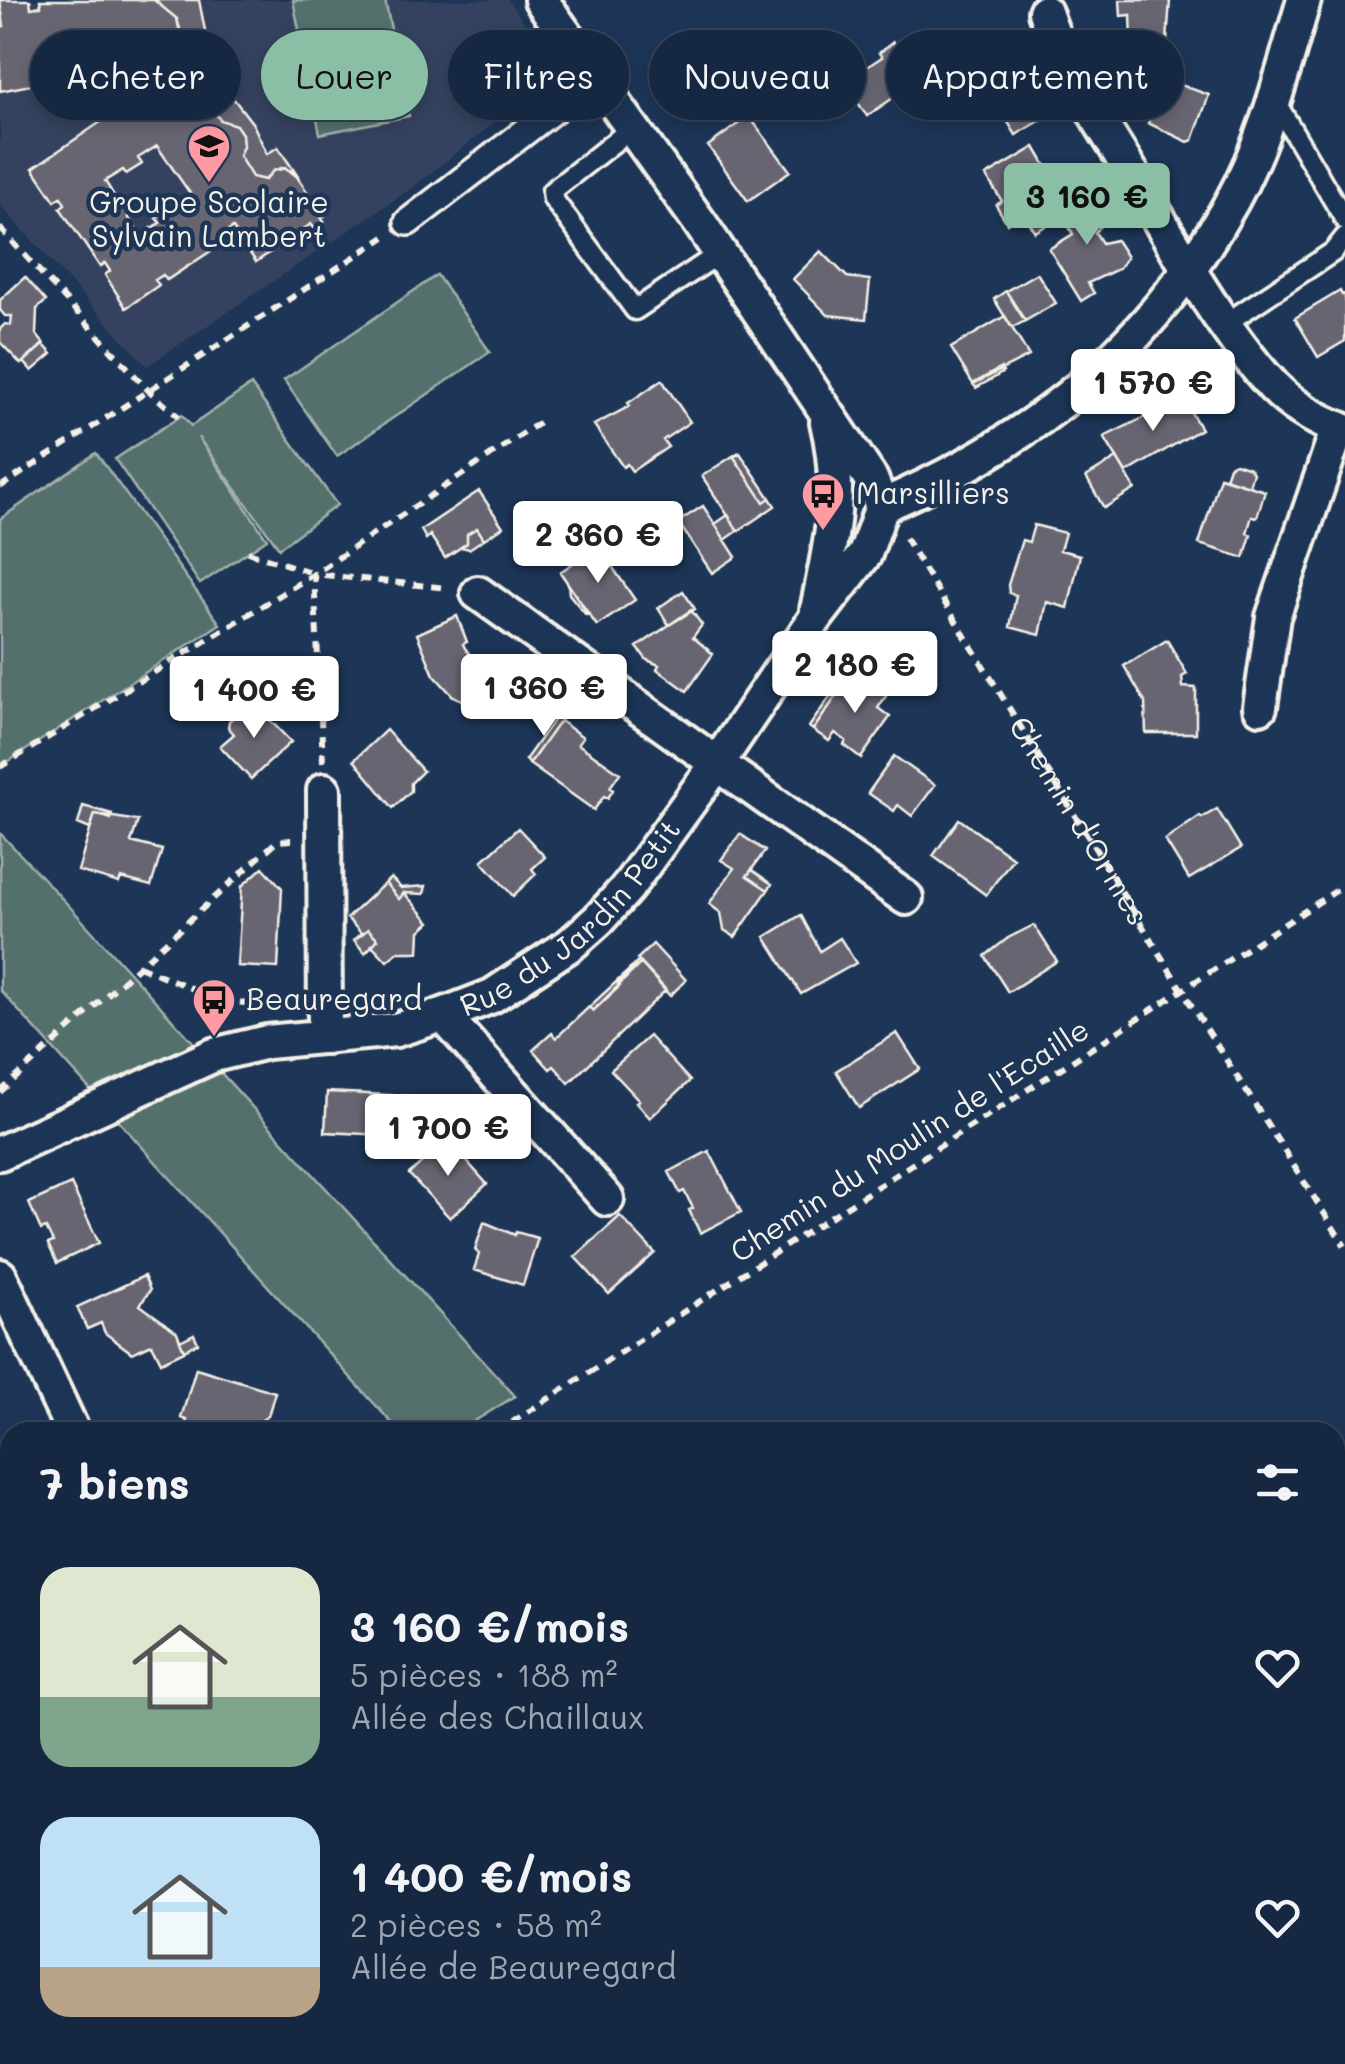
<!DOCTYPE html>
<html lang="fr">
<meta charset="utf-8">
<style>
:root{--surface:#162841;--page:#1f3048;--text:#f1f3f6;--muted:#9ea6b1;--line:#35445a;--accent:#8abfa5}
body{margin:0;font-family:Mali,sans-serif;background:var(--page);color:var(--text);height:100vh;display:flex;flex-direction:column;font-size:38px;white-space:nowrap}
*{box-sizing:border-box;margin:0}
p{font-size:32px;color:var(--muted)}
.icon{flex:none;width:55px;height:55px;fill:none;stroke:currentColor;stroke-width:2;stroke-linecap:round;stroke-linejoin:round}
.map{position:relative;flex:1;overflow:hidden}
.side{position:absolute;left:0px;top:1422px;width:1345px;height:642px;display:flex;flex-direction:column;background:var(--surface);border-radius:30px 30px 0 0;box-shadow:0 5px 15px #0003,0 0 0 2px var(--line)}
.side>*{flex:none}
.banner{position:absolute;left:30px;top:30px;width:1285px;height:90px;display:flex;gap:20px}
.price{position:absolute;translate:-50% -85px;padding:0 22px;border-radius:10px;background:#fff;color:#222;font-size:32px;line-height:65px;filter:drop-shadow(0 2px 5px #0008)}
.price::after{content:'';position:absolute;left:50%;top:60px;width:30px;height:22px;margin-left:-15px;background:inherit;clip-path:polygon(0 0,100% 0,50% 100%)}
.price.active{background:var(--accent);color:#111}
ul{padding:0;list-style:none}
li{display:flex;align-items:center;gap:30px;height:250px;padding:0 40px}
li span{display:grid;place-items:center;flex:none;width:280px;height:200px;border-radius:30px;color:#555}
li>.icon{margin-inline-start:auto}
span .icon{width:120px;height:120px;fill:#fffc;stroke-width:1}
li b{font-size:42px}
h2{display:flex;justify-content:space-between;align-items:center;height:120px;padding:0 40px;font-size:42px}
.tag{padding:0 35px;border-radius:45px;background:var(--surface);box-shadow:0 5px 15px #0003,0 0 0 2px var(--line);font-size:35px;line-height:90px}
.tag.active{background:var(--accent);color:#111}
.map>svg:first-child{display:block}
</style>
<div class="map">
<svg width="1345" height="2064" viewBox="0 0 1345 2064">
<rect width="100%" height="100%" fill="#1d3557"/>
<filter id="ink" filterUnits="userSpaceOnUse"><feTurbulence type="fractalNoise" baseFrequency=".01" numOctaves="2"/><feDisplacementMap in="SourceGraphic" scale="20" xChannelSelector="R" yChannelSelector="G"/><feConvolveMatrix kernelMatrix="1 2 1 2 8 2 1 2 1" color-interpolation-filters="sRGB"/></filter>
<g filter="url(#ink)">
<path fill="#34435f" d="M 0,0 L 508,0 L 558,72 L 412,188 L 147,366 L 0,205 Z"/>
<path fill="#53706d" stroke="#a4b0aa" stroke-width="2.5" d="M 293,0 L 385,0 L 409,116 L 320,134 Z
M 437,275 L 490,352 L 337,456 L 284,380 Z
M 251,385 L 337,505 L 279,548 L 198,437 L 267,539 L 200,584 L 115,459 L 182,415 L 191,426 Z
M 96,453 L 220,624 L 0,767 L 0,519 Z
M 0,833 L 71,908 L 515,1396 L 457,1432 L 400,1432 L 0,990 Z"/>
<path fill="#46708d" stroke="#8ca4b1" stroke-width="2.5" d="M 233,662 L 246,667 L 249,679 L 224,704 L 218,704 L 207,686 Z"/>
<path fill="#686572" stroke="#f4f1e8" stroke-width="2.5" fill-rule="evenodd" d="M 0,0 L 30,0 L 31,8 L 41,6 L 40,0 L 154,0 L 177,19 L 188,55 L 182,56 L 183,66 L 157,84 L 143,63 L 0,91 L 0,27 L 4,26 Z
M 154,0 L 199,0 L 209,51 L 199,54 L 253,124 L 267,154 L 278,147 L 299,178 L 286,168 L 273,171 L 265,180 L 252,177 L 239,156 L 243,146 L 242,134 L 236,125 L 220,120 L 183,66 L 182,56 L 188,55 L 180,35 L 184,33 L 180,33 L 177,19 Z
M 1120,0 L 1170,0 L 1167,41 L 1132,41 L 1131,15 L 1121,16 Z
M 893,42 L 919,80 L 867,116 L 844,82 L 882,57 L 879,53 Z
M 1015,56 L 1051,114 L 1016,135 L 980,77 Z
M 183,66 L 220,120 L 236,125 L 242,134 L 243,146 L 239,156 L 252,177 L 265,180 L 273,171 L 281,168 L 293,171 L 324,216 L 321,217 L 324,222 L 314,228 L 311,224 L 256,262 L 233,228 L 222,235 L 226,241 L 167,280 L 163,275 L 155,280 L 159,285 L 126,308 L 105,275 L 110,271 L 105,263 L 100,267 L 60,208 L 65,204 L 61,197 L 55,201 L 33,168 ZM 157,146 L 194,199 L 175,213 L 172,207 L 156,218 L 160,223 L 140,235 L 128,217 L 132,213 L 122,198 L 117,201 L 105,181 L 123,170 L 126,174 L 142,164 L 138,158 Z
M 1164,79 L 1209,95 L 1193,140 L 1188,142 L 1148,123 Z
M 749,116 L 790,171 L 748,201 L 708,146 Z
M 1035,147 L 1049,171 L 1055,167 L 1067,188 L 1051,197 L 1063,216 L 1035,232 L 1024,213 L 1007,223 L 996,205 L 1002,201 L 986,176 Z
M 1099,194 L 1111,215 L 1095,232 L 1102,243 L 1116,240 L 1127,257 L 1118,269 L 1088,283 L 1094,293 L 1081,301 L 1049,249 L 1073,234 L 1063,216 Z
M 821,251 L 847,277 L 870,280 L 866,319 L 828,315 L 793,279 Z
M 1037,273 L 1056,303 L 1025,321 L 1006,291 Z
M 25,277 L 46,301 L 37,309 L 36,334 L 44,344 L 21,364 L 0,342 L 0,329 L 5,324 L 11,325 L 12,316 L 5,316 L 0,310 L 0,300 Z
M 1006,291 L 1025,321 L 1012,328 L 994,299 Z
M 1340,291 L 1342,295 L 1345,294 L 1345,341 L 1318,357 L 1295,318 Z
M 1005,316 L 1029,356 L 973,384 L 951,348 Z
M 43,344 L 52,354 L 32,371 L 24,362 Z
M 1001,368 L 1003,372 L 994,378 L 976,388 L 973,384 Z
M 662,380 L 690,422 L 663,440 L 668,447 L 632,471 L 627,464 L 623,467 L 594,425 L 630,406 L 628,403 Z
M 1180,394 L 1201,429 L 1126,473 L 1104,437 L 1151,414 L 1154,408 Z
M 739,452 L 734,457 L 764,502 L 770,498 L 775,506 L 738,531 L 702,476 Z
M 740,453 L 770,498 L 764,502 L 734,457 Z
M 1117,458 L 1135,489 L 1104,508 L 1086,477 Z
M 1235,463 L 1250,468 L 1253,473 L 1249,486 L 1225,478 L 1229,466 Z
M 1220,477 L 1265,491 L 1257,517 L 1252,516 L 1247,533 L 1251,535 L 1244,558 L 1199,544 Z
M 479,491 L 503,527 L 484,539 L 477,528 L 467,534 L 467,543 L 445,558 L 430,535 L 426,539 L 421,530 Z
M 703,506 L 736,557 L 712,573 L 678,522 Z
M 728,515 L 738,531 L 725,540 L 715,524 Z
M 1034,525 L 1065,533 L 1060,550 L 1080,555 L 1068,608 L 1047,602 L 1040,635 L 1010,627 L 1016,595 L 1009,593 L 1008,585 L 1022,540 L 1029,542 Z
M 477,528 L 484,539 L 469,549 L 461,547 L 467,543 L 467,534 Z
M 598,546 L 635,600 L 597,626 L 560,572 Z
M 568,584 L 588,614 L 586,615 L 569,594 Z
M 683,591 L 695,609 L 669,625 L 658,608 Z
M 691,610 L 702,625 L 693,637 L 713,654 L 687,691 L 657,669 L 659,665 L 647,660 L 637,647 Z
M 457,616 L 467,642 L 463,644 L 465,648 L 486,677 L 485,684 L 466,702 L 453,696 L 434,675 L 417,634 Z
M 1167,640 L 1187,674 L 1182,677 L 1183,687 L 1196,688 L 1196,733 L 1146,733 L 1145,702 L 1124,666 Z
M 849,669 L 853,672 L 813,730 L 809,727 Z
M 853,672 L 886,696 L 878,708 L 890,717 L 861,758 L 844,745 L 846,741 L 835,733 L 829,741 L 813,730 Z
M 246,706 L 258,712 L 260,710 L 291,742 L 251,779 L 220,746 L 234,734 L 228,727 L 229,721 Z
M 557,715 L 563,716 L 530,763 L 525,760 Z
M 560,721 L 583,737 L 578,744 L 620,773 L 610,787 L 613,790 L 608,798 L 604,796 L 594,810 L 529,764 Z
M 386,730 L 423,771 L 411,783 L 411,791 L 393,808 L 354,760 Z
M 894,756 L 935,785 L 912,816 L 898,805 L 894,811 L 868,793 Z
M 83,806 L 112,814 L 111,819 L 95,814 L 90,829 L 78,824 Z
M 1217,809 L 1241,848 L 1189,879 L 1165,840 L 1200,816 L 1202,818 Z
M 95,814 L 138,821 L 131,842 L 162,850 L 151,886 L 121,878 L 119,883 L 78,871 Z
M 959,819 L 1013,858 L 986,895 L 933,856 Z
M 518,828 L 545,857 L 532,869 L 536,874 L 513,896 L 482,861 Z
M 740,834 L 765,851 L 747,876 L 768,890 L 735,937 L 724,930 L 721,913 L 709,904 L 734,868 L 721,860 Z
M 263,867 L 282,888 L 278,968 L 237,966 L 242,886 Z
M 752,870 L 772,884 L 768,890 L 747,876 Z
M 391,878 L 401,888 L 426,886 L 424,894 L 404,893 L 399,899 L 385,883 Z
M 385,883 L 399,899 L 404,893 L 430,922 L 420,931 L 419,952 L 398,952 L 387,961 L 372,945 L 378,939 L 368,929 L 362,934 L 347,918 Z
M 801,915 L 820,951 L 840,938 L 856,963 L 801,994 L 765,937 Z
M 1034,925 L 1057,961 L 1008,992 L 985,956 L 1008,938 Z
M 368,929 L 378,939 L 365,953 L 354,940 Z
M 653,944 L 686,980 L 670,996 L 637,959 Z
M 639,961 L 618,984 L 620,986 L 593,1011 L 589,1007 Z
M 641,963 L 666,990 L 569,1083 L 554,1066 L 550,1069 L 533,1050 L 552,1033 L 556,1038 L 589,1007 L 593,1011 Z
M 897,1033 L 920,1069 L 859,1108 L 836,1071 Z
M 649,1036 L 690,1081 L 650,1118 L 636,1102 L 639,1100 L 611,1070 Z
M 327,1092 L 408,1096 L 427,1117 L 406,1136 L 325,1132 Z
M 447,1139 L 487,1184 L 450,1218 L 409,1174 Z
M 709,1151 L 741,1212 L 700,1233 L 689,1210 L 693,1208 L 684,1191 L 680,1193 L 669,1172 Z
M 71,1184 L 99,1243 L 57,1263 L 48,1244 L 53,1242 L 46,1228 L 41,1230 L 29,1203 Z
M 620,1216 L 655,1253 L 609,1294 L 575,1257 Z
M 484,1222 L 515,1235 L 516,1232 L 538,1238 L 523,1285 L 474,1270 L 479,1254 L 475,1250 Z
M 144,1276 L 150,1290 L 140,1305 L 177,1332 L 184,1351 L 161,1362 L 152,1344 L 132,1353 L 105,1333 L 101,1323 L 87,1329 L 77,1307 Z
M 194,1334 L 198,1343 L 184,1350 L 180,1341 Z
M 196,1368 L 275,1392 L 268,1416 L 257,1423 L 254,1432 L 183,1432 L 187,1420 L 181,1418 Z
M 0,1458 L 10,1479 L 0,1487 Z"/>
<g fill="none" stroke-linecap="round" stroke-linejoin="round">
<g stroke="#f4f1e8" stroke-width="25">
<path id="service" d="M 1274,99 L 1345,220
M 632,128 L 552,191 L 553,199 L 635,310 L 720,253
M 1226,323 L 1333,252 L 1345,237"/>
</g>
<g stroke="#f4f1e8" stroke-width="32">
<path id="pedestrian" d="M 408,222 L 596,77"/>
</g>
<g stroke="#f4f1e8" stroke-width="40">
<g id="minor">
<path d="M 541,0 L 700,223 L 871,479 L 882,506"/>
<path d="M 1045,12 C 1063,69 1100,120 1131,172 C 1172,241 1220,329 1274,387 C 1293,407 1319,421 1345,431"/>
<path d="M 882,506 C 1036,440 1150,348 1232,201 C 1266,140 1284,67 1304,0"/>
<path d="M 478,593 L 906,898"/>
<path d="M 817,610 C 831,542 844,491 827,422"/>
<path d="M 1260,707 L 1273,617 L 1338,428"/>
<path d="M 324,790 L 325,1037"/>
<path d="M 443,1015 L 607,1199"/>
<path id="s2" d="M 0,1153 L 214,1055 L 267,1042 L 396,1030 L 443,1015 L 492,996 L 571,944 L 598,920 L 627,888 L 719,761 L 815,619 L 865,554 L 882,506"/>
<path d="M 0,1276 L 73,1432"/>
</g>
</g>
<g stroke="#f4f1e8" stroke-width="6" stroke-dasharray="10 8" stroke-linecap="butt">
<path d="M 0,228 L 148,390 L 179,417"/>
<path d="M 0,487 L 385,237"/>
<path id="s1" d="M 905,538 L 1183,992 L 1345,1246"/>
<path d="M 248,552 L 313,573"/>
<path d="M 323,762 L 314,574 L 447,588"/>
<path d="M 0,767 L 314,574 L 545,419"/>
<path d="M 139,966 L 222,1001 L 278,1006"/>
<path d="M 0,1092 L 277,841 L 292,840"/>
<path d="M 497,1432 L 1345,885"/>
<path d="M 0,1742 L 10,1736"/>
</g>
<use href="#service" stroke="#1d3557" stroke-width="18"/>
<use href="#pedestrian" stroke="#1d3557" stroke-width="25"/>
<use href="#minor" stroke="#1d3557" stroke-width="32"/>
</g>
</g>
<defs>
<g id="school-pin" transform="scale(2.25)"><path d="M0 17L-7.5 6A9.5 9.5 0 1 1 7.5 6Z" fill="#ff9aa2" stroke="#1d3557"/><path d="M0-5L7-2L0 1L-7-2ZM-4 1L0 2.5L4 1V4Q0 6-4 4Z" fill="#111"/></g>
<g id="bus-pin" transform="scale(2.25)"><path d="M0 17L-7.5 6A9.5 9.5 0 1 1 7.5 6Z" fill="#ff9aa2" stroke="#1d3557"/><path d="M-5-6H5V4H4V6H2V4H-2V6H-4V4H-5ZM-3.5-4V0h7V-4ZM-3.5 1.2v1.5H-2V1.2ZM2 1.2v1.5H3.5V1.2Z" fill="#111"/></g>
</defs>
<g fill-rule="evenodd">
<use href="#school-pin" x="209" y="146"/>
<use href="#bus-pin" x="823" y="494"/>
<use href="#bus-pin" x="214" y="1000"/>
</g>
<g text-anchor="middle" stroke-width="9" stroke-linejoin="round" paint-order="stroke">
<g font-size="30" fill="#f4f1e8" stroke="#1d3557" text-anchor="start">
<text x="209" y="213" text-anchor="middle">Groupe Scolaire<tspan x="209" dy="34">Sylvain Lambert</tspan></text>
<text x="856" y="504">Marsilliers</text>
<text x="246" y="1010">Beauregard</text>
</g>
<g font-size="30" fill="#f4f1e8" stroke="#1d3557">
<text dy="10" stroke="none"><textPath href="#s1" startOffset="332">Chemin d'Ormes</textPath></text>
<text dy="10" stroke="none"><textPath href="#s2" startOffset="632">Rue du Jardin Petit</textPath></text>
<text transform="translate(910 1141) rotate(-33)" y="10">Chemin du Moulin de l'Ecaille</text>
</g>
</g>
</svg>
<b class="price active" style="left:1087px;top:248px">3 160 €</b>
<b class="price" style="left:1153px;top:434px">1 570 €</b>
<b class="price" style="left:598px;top:586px">2 360 €</b>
<b class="price" style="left:855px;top:716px">2 180 €</b>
<b class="price" style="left:544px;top:739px">1 360 €</b>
<b class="price" style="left:254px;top:741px">1 400 €</b>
<b class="price" style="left:448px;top:1179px">1 700 €</b>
<div class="banner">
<a class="tag">Acheter</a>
<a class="tag active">Louer</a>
<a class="tag">Filtres</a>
<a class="tag">Nouveau</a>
<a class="tag">Appartement</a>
</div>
<section class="side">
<h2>7 biens<svg class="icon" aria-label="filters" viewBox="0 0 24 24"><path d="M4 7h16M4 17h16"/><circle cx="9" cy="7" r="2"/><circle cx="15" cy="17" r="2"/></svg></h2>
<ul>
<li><span style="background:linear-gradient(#dfe7d0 65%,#7fa58c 0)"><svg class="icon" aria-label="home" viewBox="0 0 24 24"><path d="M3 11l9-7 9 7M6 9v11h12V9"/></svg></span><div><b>3 160 €/mois</b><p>5 pièces · 188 m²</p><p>Allée des Chaillaux</p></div><svg class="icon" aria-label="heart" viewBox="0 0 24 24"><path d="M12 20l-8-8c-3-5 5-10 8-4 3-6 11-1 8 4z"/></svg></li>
<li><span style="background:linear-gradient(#bfe0f5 75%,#b9a48a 0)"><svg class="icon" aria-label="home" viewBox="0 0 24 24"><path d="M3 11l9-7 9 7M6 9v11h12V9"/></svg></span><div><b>1 400 €/mois</b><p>2 pièces · 58 m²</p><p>Allée de Beauregard</p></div><svg class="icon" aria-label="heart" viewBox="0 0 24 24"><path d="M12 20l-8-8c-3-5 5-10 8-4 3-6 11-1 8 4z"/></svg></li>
</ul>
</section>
</div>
